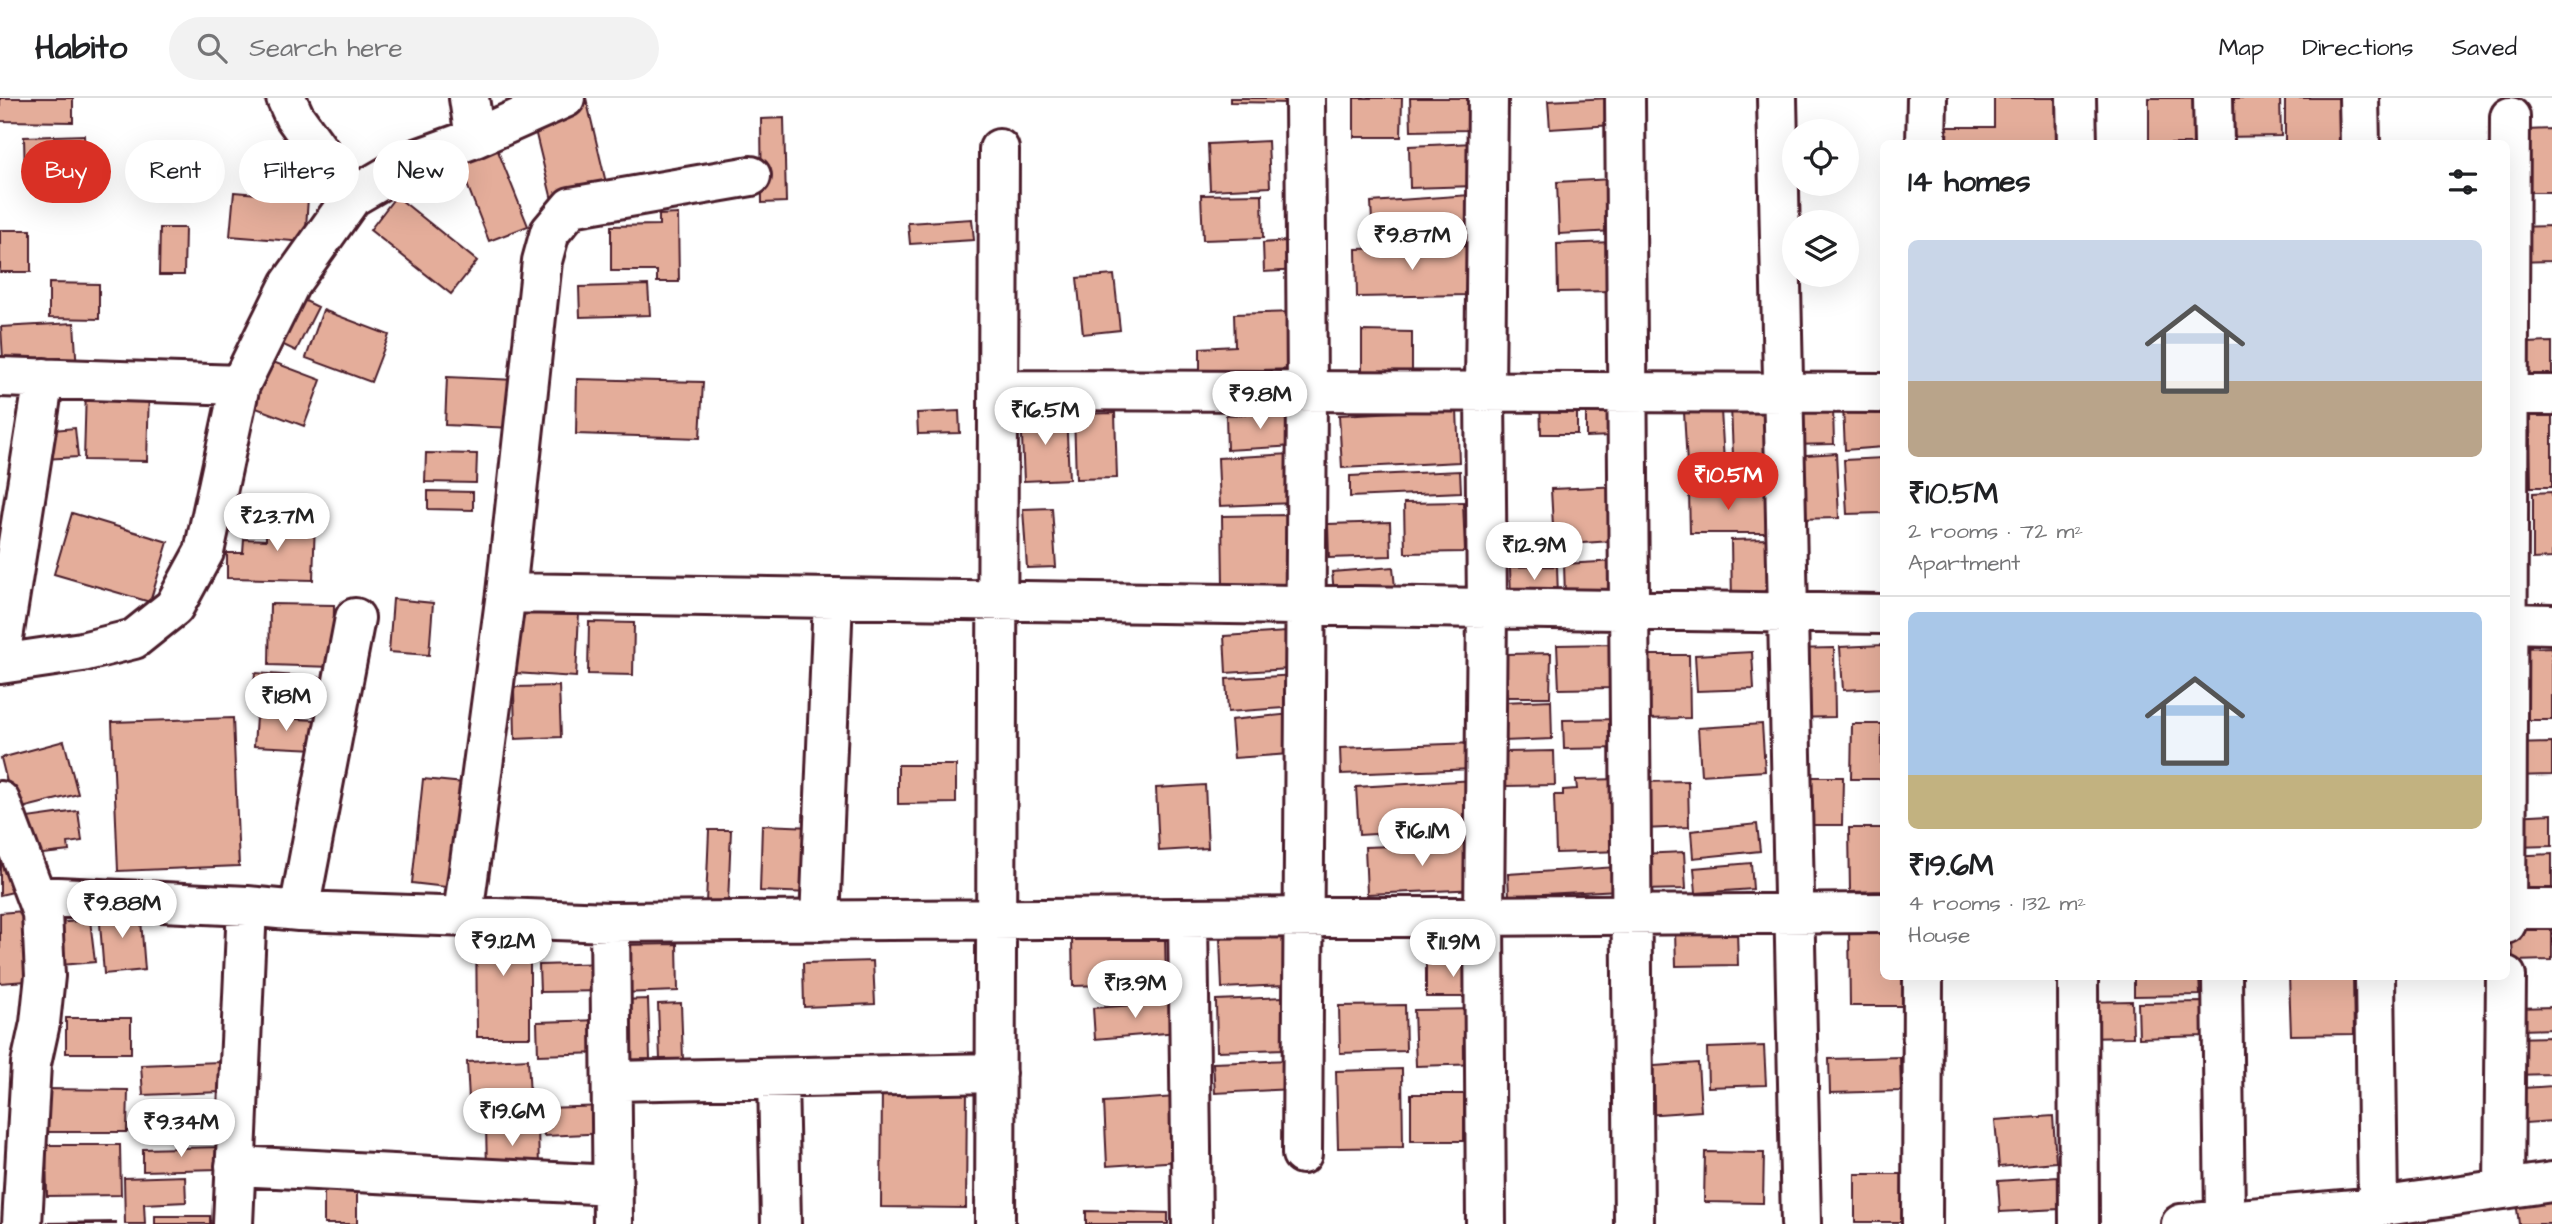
<!DOCTYPE html>
<meta charset="utf-8">
<style>
:root{--surface:#fff;--page:#f2f2f2;--text:#202124;--muted:#757577;--line:#e0e0e0;--accent:#d93025}
body{margin:0;font-family:"Architects Daughter",sans-serif;background:var(--page);color:var(--text);height:100vh;display:flex;flex-direction:column;font-size:26px;white-space:nowrap}
*{box-sizing:border-box;margin:0}
p{font-size:23px;color:var(--muted)}
.icon{flex:none;width:38px;height:38px;fill:none;stroke:currentColor;stroke-width:2;stroke-linecap:round;stroke-linejoin:round}
.map{position:relative;flex:1;overflow:hidden}
.panel{position:absolute;left:1880px;top:42px;width:630px;height:840px;display:flex;flex-direction:column;background:var(--surface);border-radius:10px;box-shadow:0 7px 28px #0002}
.panel>*{flex:none}
.banner{position:absolute;left:21px;top:42px;width:665px;height:63px;display:flex;gap:14px}
.buttons{position:absolute;left:1782px;top:21px;display:grid;gap:14px}
.buttons a{display:grid;place-items:center;width:77px;height:77px;border-radius:50%;background:var(--surface);box-shadow:0 7px 28px #0002;font-size:35px}
.price{position:absolute;translate:-50% -60px;padding:0 16px;border-radius:24px;background:#fff;color:#222;font-size:23px;line-height:46px;filter:drop-shadow(0 2px 4px #0008)}
.price::after{content:'';position:absolute;left:50%;top:42px;width:21px;height:16px;margin-left:-10px;background:inherit;clip-path:polygon(0 0,100% 0,50% 100%)}
.price.active{background:var(--accent);color:#fff}
ul{padding:0;list-style:none}
li{display:grid;align-content:center;gap:14px;height:371px;padding:0 28px}
li+li{border-top:2px solid var(--line)}
li span{display:grid;place-items:center;height:217px;border-radius:10px;color:#555}
li>.icon{margin-inline-start:auto}
span .icon{width:126px;height:126px;fill:#fffc;stroke-width:1}
li b{font-size:30px}
h2{display:flex;justify-content:space-between;align-items:center;height:84px;padding:0 28px;font-size:30px}
.chip{padding:0 24px;border-radius:32px;background:var(--surface);box-shadow:0 7px 28px #0002;font-size:24px;line-height:63px}
.chip.active{background:var(--accent);color:#fff}
header{display:flex;align-items:center;gap:42px;box-sizing:border-box;height:98px;padding:0 35px;background:var(--surface);border-bottom:2px solid var(--line)}
header strong{font-size:33px}
nav{display:flex;gap:38px;margin-inline-start:auto;font-size:24px}
.search{width:490px;height:63px;background:var(--page);display:flex;align-items:center;gap:18px;box-sizing:border-box;padding:0 24px;border-radius:38px;color:var(--muted);font-size:26px}
.map>svg:first-child{display:block}
</style>
<header>
<strong>Habito</strong>
<div class="search"><svg class="icon" aria-label="search" viewBox="0 0 24 24"><circle cx="10" cy="10" r="6"/><path d="M15 15l6 6"/></svg>Search here</div>
<nav><a>Map</a><a>Directions</a><a>Saved</a></nav>
</header>
<div class="map">
<svg width="2552" height="1126" viewBox="0 0 2552 1126">
<rect width="100%" height="100%" fill="#fff"/>
<filter id="ink" filterUnits="userSpaceOnUse"><feTurbulence type="fractalNoise" baseFrequency=".0143" numOctaves="2"/><feDisplacementMap in="SourceGraphic" scale="14" xChannelSelector="R" yChannelSelector="G"/><feConvolveMatrix kernelMatrix="1 2 1 2 8 2 1 2 1" color-interpolation-filters="sRGB"/></filter>
<g filter="url(#ink)">
<path fill="#e4ad9a" stroke="#4a1f2b" stroke-width="2" d="M 0,0 L 73,0 L 73,24 L 0,23 Z
M 586,0 L 607,89 L 552,102 L 532,20 Z
M 1230,0 L 1289,0 L 1289,5 L 1230,4 Z
M 1354,0 L 1402,0 L 1401,39 L 1354,39 Z
M 1410,0 L 1468,0 L 1469,32 L 1411,33 Z
M 1612,0 L 1613,27 L 1550,31 L 1548,3 Z
M 1994,0 L 2062,0 L 2062,46 L 1936,46 L 1937,29 L 1994,29 Z
M 2149,0 L 2203,0 L 2203,46 L 2149,46 Z
M 2222,0 L 2280,0 L 2281,38 L 2223,39 Z
M 2285,0 L 2346,0 L 2347,46 L 2285,46 Z
M 784,20 L 786,104 L 762,105 L 761,21 Z
M 2552,31 L 2552,94 L 2528,94 L 2526,32 Z
M 84,37 L 86,80 L 25,82 L 24,39 Z
M 1268,43 L 1270,89 L 1210,92 L 1208,46 Z
M 1473,45 L 1475,88 L 1410,90 L 1409,48 Z
M 496,48 L 528,128 L 489,143 L 458,63 Z
M 1612,81 L 1614,133 L 1559,136 L 1557,84 Z
M 234,94 L 308,100 L 305,144 L 230,138 Z
M 1262,96 L 1263,140 L 1203,142 L 1201,97 Z
M 1470,97 L 1472,137 L 1373,143 L 1371,104 Z
M 396,98 L 477,163 L 451,196 L 370,132 Z
M 678,116 L 679,184 L 657,184 L 657,173 L 611,173 L 611,128 L 659,127 L 659,117 Z
M 972,121 L 974,142 L 910,146 L 908,125 Z
M 2552,128 L 2552,163 L 2517,164 L 2516,129 Z
M 160,130 L 185,130 L 184,177 L 159,177 Z
M 0,132 L 31,132 L 31,174 L 0,174 Z
M 1298,142 L 1300,172 L 1264,174 L 1263,145 Z
M 1614,144 L 1615,193 L 1558,194 L 1557,146 Z
M 1466,148 L 1467,197 L 1357,199 L 1356,151 Z
M 1114,177 L 1120,232 L 1083,236 L 1077,180 Z
M 49,185 L 99,186 L 99,221 L 49,220 Z
M 648,187 L 650,217 L 580,219 L 579,189 Z
M 291,196 L 318,209 L 296,253 L 269,240 Z
M 323,212 L 389,237 L 371,284 L 306,260 Z
M 1295,214 L 1298,271 L 1200,274 L 1200,250 L 1235,248 L 1234,216 Z
M 74,225 L 77,273 L 4,277 L 1,229 Z
M 1362,233 L 1412,234 L 1412,288 L 1362,288 Z
M 2552,244 L 2552,286 L 2528,287 L 2527,245 Z
M 265,261 L 321,282 L 304,328 L 248,307 Z
M 447,279 L 516,282 L 514,330 L 445,327 Z
M 577,281 L 703,284 L 700,340 L 576,336 Z
M 86,290 L 149,292 L 147,363 L 84,362 Z
M 1540,301 L 1577,301 L 1577,336 L 1541,336 Z
M 1613,302 L 1613,338 L 1586,339 L 1586,303 Z
M 1765,306 L 1767,381 L 1734,383 L 1731,308 Z
M 1883,307 L 1883,349 L 1845,352 L 1843,309 Z
M 1833,309 L 1834,346 L 1790,347 L 1789,311 Z
M 1457,311 L 1459,364 L 1342,370 L 1339,317 Z
M 1721,312 L 1725,382 L 1688,384 L 1684,314 Z
M 959,313 L 960,335 L 918,336 L 917,315 Z
M 1294,314 L 1295,348 L 1227,352 L 1226,317 Z
M 1066,315 L 1069,381 L 1024,383 L 1021,317 Z
M 1115,315 L 1117,380 L 1076,381 L 1074,316 Z
M 2530,317 L 2552,317 L 2552,389 L 2531,389 Z
M 75,330 L 78,359 L 44,361 L 42,333 Z
M 426,355 L 477,356 L 476,385 L 425,384 Z
M 1836,355 L 1839,420 L 1796,421 L 1792,358 Z
M 1292,356 L 1294,405 L 1220,408 L 1218,360 Z
M 1883,360 L 1883,415 L 1847,416 L 1844,362 Z
M 1460,373 L 1461,394 L 1350,399 L 1350,378 Z
M 1623,388 L 1626,442 L 1554,447 L 1551,391 Z
M 428,393 L 473,394 L 473,412 L 428,411 Z
M 1766,393 L 1766,435 L 1690,435 L 1689,394 Z
M 2552,394 L 2552,460 L 2533,461 L 2533,395 Z
M 1463,404 L 1465,454 L 1405,455 L 1404,405 Z
M 1052,410 L 1056,469 L 1027,470 L 1023,411 Z
M 72,415 L 168,444 L 150,504 L 54,476 Z
M 1287,417 L 1289,486 L 1223,487 L 1222,418 Z
M 266,421 L 315,423 L 313,482 L 227,480 L 227,455 L 243,455 L 244,441 L 266,442 Z
M 1390,424 L 1391,458 L 1329,460 L 1328,426 Z
M 1768,441 L 1769,505 L 1732,506 L 1731,442 Z
M 1617,463 L 1619,495 L 1565,498 L 1564,466 Z
M 1557,468 L 1558,499 L 1511,501 L 1510,469 Z
M 1393,469 L 1396,500 L 1335,505 L 1332,474 Z
M 393,501 L 433,505 L 429,557 L 389,554 Z
M 270,506 L 334,507 L 333,569 L 269,567 Z
M 519,511 L 579,514 L 576,579 L 515,575 Z
M 589,524 L 634,525 L 633,577 L 588,576 Z
M 1287,534 L 1289,571 L 1226,575 L 1224,538 Z
M 1612,546 L 1613,590 L 1559,591 L 1557,547 Z
M 1883,547 L 1883,590 L 1843,592 L 1840,549 Z
M 2552,549 L 2552,622 L 2524,622 L 2521,550 Z
M 1834,550 L 1835,619 L 1791,620 L 1790,551 Z
M 1752,554 L 1754,591 L 1697,593 L 1695,557 Z
M 1551,555 L 1550,599 L 1506,599 L 1506,556 Z
M 1641,557 L 1689,557 L 1690,620 L 1642,621 Z
M 255,575 L 324,580 L 320,618 L 252,613 Z
M 1297,577 L 1299,609 L 1228,614 L 1226,581 Z
M 559,588 L 561,639 L 515,641 L 514,589 Z
M 1551,602 L 1552,641 L 1504,643 L 1503,604 Z
M 1301,615 L 1304,655 L 1234,660 L 1231,622 Z
M 256,619 L 317,622 L 316,651 L 254,648 Z
M 233,620 L 239,768 L 118,773 L 112,624 Z
M 1624,621 L 1624,650 L 1564,651 L 1563,622 Z
M 1762,626 L 1765,673 L 1701,677 L 1698,630 Z
M 1852,626 L 1882,626 L 1881,681 L 1851,681 Z
M 64,643 L 78,696 L 14,712 L 1,660 Z
M 1474,645 L 1475,671 L 1341,676 L 1340,650 Z
M 2552,645 L 2552,677 L 2512,678 L 2511,646 Z
M 1554,653 L 1555,687 L 1505,688 L 1504,654 Z
M 898,667 L 956,667 L 956,705 L 898,706 Z
M 1798,679 L 1843,679 L 1842,727 L 1797,727 Z
M 423,681 L 474,686 L 463,791 L 412,785 Z
M 1622,681 L 1625,753 L 1556,755 L 1554,697 L 1563,697 L 1563,692 L 1577,691 L 1576,682 Z
M 1475,682 L 1477,730 L 1359,737 L 1356,689 Z
M 1688,683 L 1689,729 L 1643,731 L 1641,684 Z
M 1205,687 L 1208,750 L 1159,753 L 1156,690 Z
M 78,713 L 82,743 L 68,745 L 69,753 L 25,758 L 20,721 Z
M 2552,716 L 2552,748 L 2514,749 L 2514,718 Z
M 1757,726 L 1760,753 L 1693,760 L 1691,733 Z
M 762,727 L 814,729 L 811,795 L 760,793 Z
M 1849,730 L 1883,730 L 1883,793 L 1850,794 Z
M 709,732 L 731,732 L 728,806 L 706,805 Z
M 5,740 L 13,794 L 0,797 L 0,741 Z
M 1477,745 L 1479,791 L 1367,796 L 1365,749 Z
M 1684,754 L 1686,791 L 1640,792 L 1639,756 Z
M 2552,756 L 2552,796 L 2512,797 L 2512,758 Z
M 1751,765 L 1753,791 L 1696,795 L 1694,770 Z
M 1617,769 L 1619,792 L 1509,798 L 1508,776 Z
M 140,809 L 145,872 L 104,876 L 99,813 Z
M 35,812 L 40,882 L 0,885 L 0,815 Z
M 2552,820 L 2552,862 L 2513,863 L 2511,821 Z
M 476,821 L 530,821 L 530,939 L 477,939 Z
M 1476,821 L 1477,847 L 1419,850 L 1418,824 Z
M 90,822 L 95,864 L 49,868 L 44,826 Z
M 1849,829 L 1883,829 L 1883,878 L 1909,878 L 1909,908 L 1850,908 Z
M 1675,833 L 1737,833 L 1738,867 L 1676,868 Z
M 1284,838 L 1286,887 L 1222,890 L 1220,840 Z
M 1165,839 L 1166,885 L 1073,888 L 1072,842 Z
M 677,846 L 678,893 L 621,895 L 620,847 Z
M 1480,862 L 1480,899 L 1426,899 L 1426,863 Z
M 873,863 L 875,906 L 804,909 L 803,865 Z
M 607,865 L 608,893 L 540,894 L 539,867 Z
M 2134,878 L 2199,878 L 2200,897 L 2134,898 Z
M 2289,878 L 2353,878 L 2354,936 L 2291,937 Z
M 1283,899 L 1285,951 L 1217,953 L 1216,902 Z
M 648,901 L 650,961 L 621,962 L 619,902 Z
M 2132,903 L 2133,939 L 2083,940 L 2082,904 Z
M 1175,904 L 1178,934 L 1095,941 L 1093,910 Z
M 2204,904 L 2205,938 L 2139,940 L 2138,905 Z
M 681,905 L 683,961 L 660,962 L 658,906 Z
M 1405,907 L 1406,953 L 1340,955 L 1339,908 Z
M 2552,909 L 2552,931 L 2521,932 L 2520,910 Z
M 1481,911 L 1482,966 L 1416,968 L 1414,912 Z
M 66,920 L 131,920 L 131,955 L 66,955 Z
M 601,922 L 602,955 L 538,957 L 537,924 Z
M 2552,939 L 2552,976 L 2514,977 L 2513,940 Z
M 1764,948 L 1766,987 L 1708,989 L 1707,950 Z
M 1900,959 L 1901,993 L 1830,995 L 1829,961 Z
M 528,961 L 530,999 L 469,1002 L 467,964 Z
M 1291,962 L 1293,991 L 1215,995 L 1213,965 Z
M 220,964 L 222,994 L 143,997 L 141,967 Z
M 1698,965 L 1701,1013 L 1645,1017 L 1640,969 Z
M 1402,971 L 1403,1049 L 1338,1050 L 1336,973 Z
M 882,987 L 967,988 L 966,1110 L 881,1109 Z
M 2552,988 L 2552,1023 L 2525,1025 L 2523,990 Z
M 44,991 L 128,992 L 127,1034 L 44,1034 Z
M 1411,996 L 1464,996 L 1464,1043 L 1411,1043 Z
M 1176,999 L 1180,1063 L 1107,1068 L 1104,1004 Z
M 212,1008 L 214,1034 L 143,1039 L 141,1013 Z
M 608,1008 L 609,1035 L 544,1038 L 543,1010 Z
M 2053,1018 L 2056,1064 L 1999,1069 L 1995,1022 Z
M 538,1027 L 539,1071 L 487,1072 L 486,1028 Z
M 46,1047 L 120,1047 L 121,1097 L 47,1098 Z
M 218,1049 L 219,1071 L 143,1073 L 143,1051 Z
M 1705,1054 L 1764,1055 L 1763,1105 L 1704,1104 Z
M 1855,1076 L 1904,1076 L 1904,1124 L 1855,1124 Z
M 185,1078 L 186,1104 L 144,1106 L 145,1126 L 125,1126 L 124,1080 Z
M 2058,1079 L 2061,1111 L 2000,1114 L 1998,1083 Z
M 324,1089 L 357,1089 L 357,1126 L 324,1126 Z
M 2552,1090 L 2552,1126 L 2519,1126 L 2515,1096 Z
M 1086,1113 L 1168,1115 L 1168,1126 L 1086,1126 Z
M 155,1118 L 210,1118 L 210,1126 L 155,1126 Z
M 116,1124 L 116,1126 L 42,1126 L 42,1125 Z"/>
<g fill="none" stroke-linecap="round" stroke-linejoin="round">
<g stroke="#4a1f2b" stroke-width="44">
<path id="minor" d="M 286,0 L 294,18 L 352,99
M 469,0 L 475,40
M 1625,0 L 1634,1126
M 1777,0 L 1801,1126
M 2076,0 L 2077,46
M 2213,0 L 2214,46
M 2359,0 L 2360,46
M 1926,46 L 1927,0
M 0,279 L 240,287
M 998,292 L 1883,295
M 2506,297 L 2552,297
M 506,495 L 1883,516
M 2506,525 L 2552,526
M 0,559 L 44,280
M 0,566 L 82,554 L 134,541 L 174,509 L 204,454 L 240,287 L 290,186 L 352,99 L 417,61 L 475,40 L 565,0
M 0,703 L 42,815 L 45,878 L 40,925 L 31,966 L 22,1126
M 37,798 L 247,808 L 299,813 L 610,824 L 1883,815
M 2506,811 L 2552,811
M 299,813 L 355,520
M 463,817 L 506,495 L 542,163 L 550,134 L 571,109 L 751,78
M 1188,820 L 1192,1126
M 820,823 L 833,500
M 610,824 L 613,1126
M 2506,826 L 2510,19
M 2078,878 L 2079,1126
M 2222,878 L 2225,1121
M 2375,878 L 2378,1109
M 778,980 L 781,1126
M 612,983 L 996,975
M 1302,1056 L 1307,293 L 1305,0
M 235,1068 L 613,1087
M 2504,1091 L 2506,878
M 233,1126 L 247,808
M 995,1126 L 999,51
M 1486,1126 L 1484,818 L 1487,510 L 1485,293 L 1488,0
M 1922,1126 L 1923,878
M 2181,1126 L 2378,1109 L 2552,1084"/>
</g>
<use href="#minor" stroke="#fff" stroke-width="38"/>
</g>
</g>
</svg>
<div class="buttons">
<a><svg class="icon" aria-label="locate" viewBox="0 0 24 24"><circle cx="12" cy="12" r="6"/><path d="M12 2v4M12 18v4M2 12h4M18 12h4"/></svg></a>
<a><svg class="icon" aria-label="layers" viewBox="0 0 24 24"><path d="M12 4l9 5-9 5-9-5zM3 14l9 5 9-5"/></svg></a>
</div>
<b class="price" style="left:1412px;top:174px">₹9.87M</b>
<b class="price" style="left:1260px;top:333px">₹9.8M</b>
<b class="price" style="left:1045px;top:349px">₹16.5M</b>
<b class="price active" style="left:1728px;top:414px">₹10.5M</b>
<b class="price" style="left:277px;top:455px">₹23.7M</b>
<b class="price" style="left:1534px;top:484px">₹12.9M</b>
<b class="price" style="left:286px;top:635px">₹18M</b>
<b class="price" style="left:1422px;top:770px">₹16.1M</b>
<b class="price" style="left:122px;top:842px">₹9.88M</b>
<b class="price" style="left:503px;top:880px">₹9.12M</b>
<b class="price" style="left:1453px;top:881px">₹11.9M</b>
<b class="price" style="left:1135px;top:922px">₹13.9M</b>
<b class="price" style="left:512px;top:1050px">₹19.6M</b>
<b class="price" style="left:181px;top:1061px">₹9.34M</b>
<div class="banner">
<a class="chip active">Buy</a>
<a class="chip">Rent</a>
<a class="chip">Filters</a>
<a class="chip">New</a>
</div>
<section class="panel">
<h2>14 homes<svg class="icon" aria-label="filters" viewBox="0 0 24 24"><path d="M4 7h16M4 17h16"/><circle cx="9" cy="7" r="2"/><circle cx="15" cy="17" r="2"/></svg></h2>
<ul>
<li><span style="background:linear-gradient(#c9d6e8 65%,#b9a48a 0)"><svg class="icon" aria-label="home" viewBox="0 0 24 24"><path d="M3 11l9-7 9 7M6 9v11h12V9"/></svg></span><div><b>₹10.5M</b><p>2 rooms · 72 m²</p><p>Apartment</p></div></li>
<li><span style="background:linear-gradient(#a9c7e8 75%,#c2b280 0)"><svg class="icon" aria-label="home" viewBox="0 0 24 24"><path d="M3 11l9-7 9 7M6 9v11h12V9"/></svg></span><div><b>₹19.6M</b><p>4 rooms · 132 m²</p><p>House</p></div></li>
</ul>
</section>
</div>
